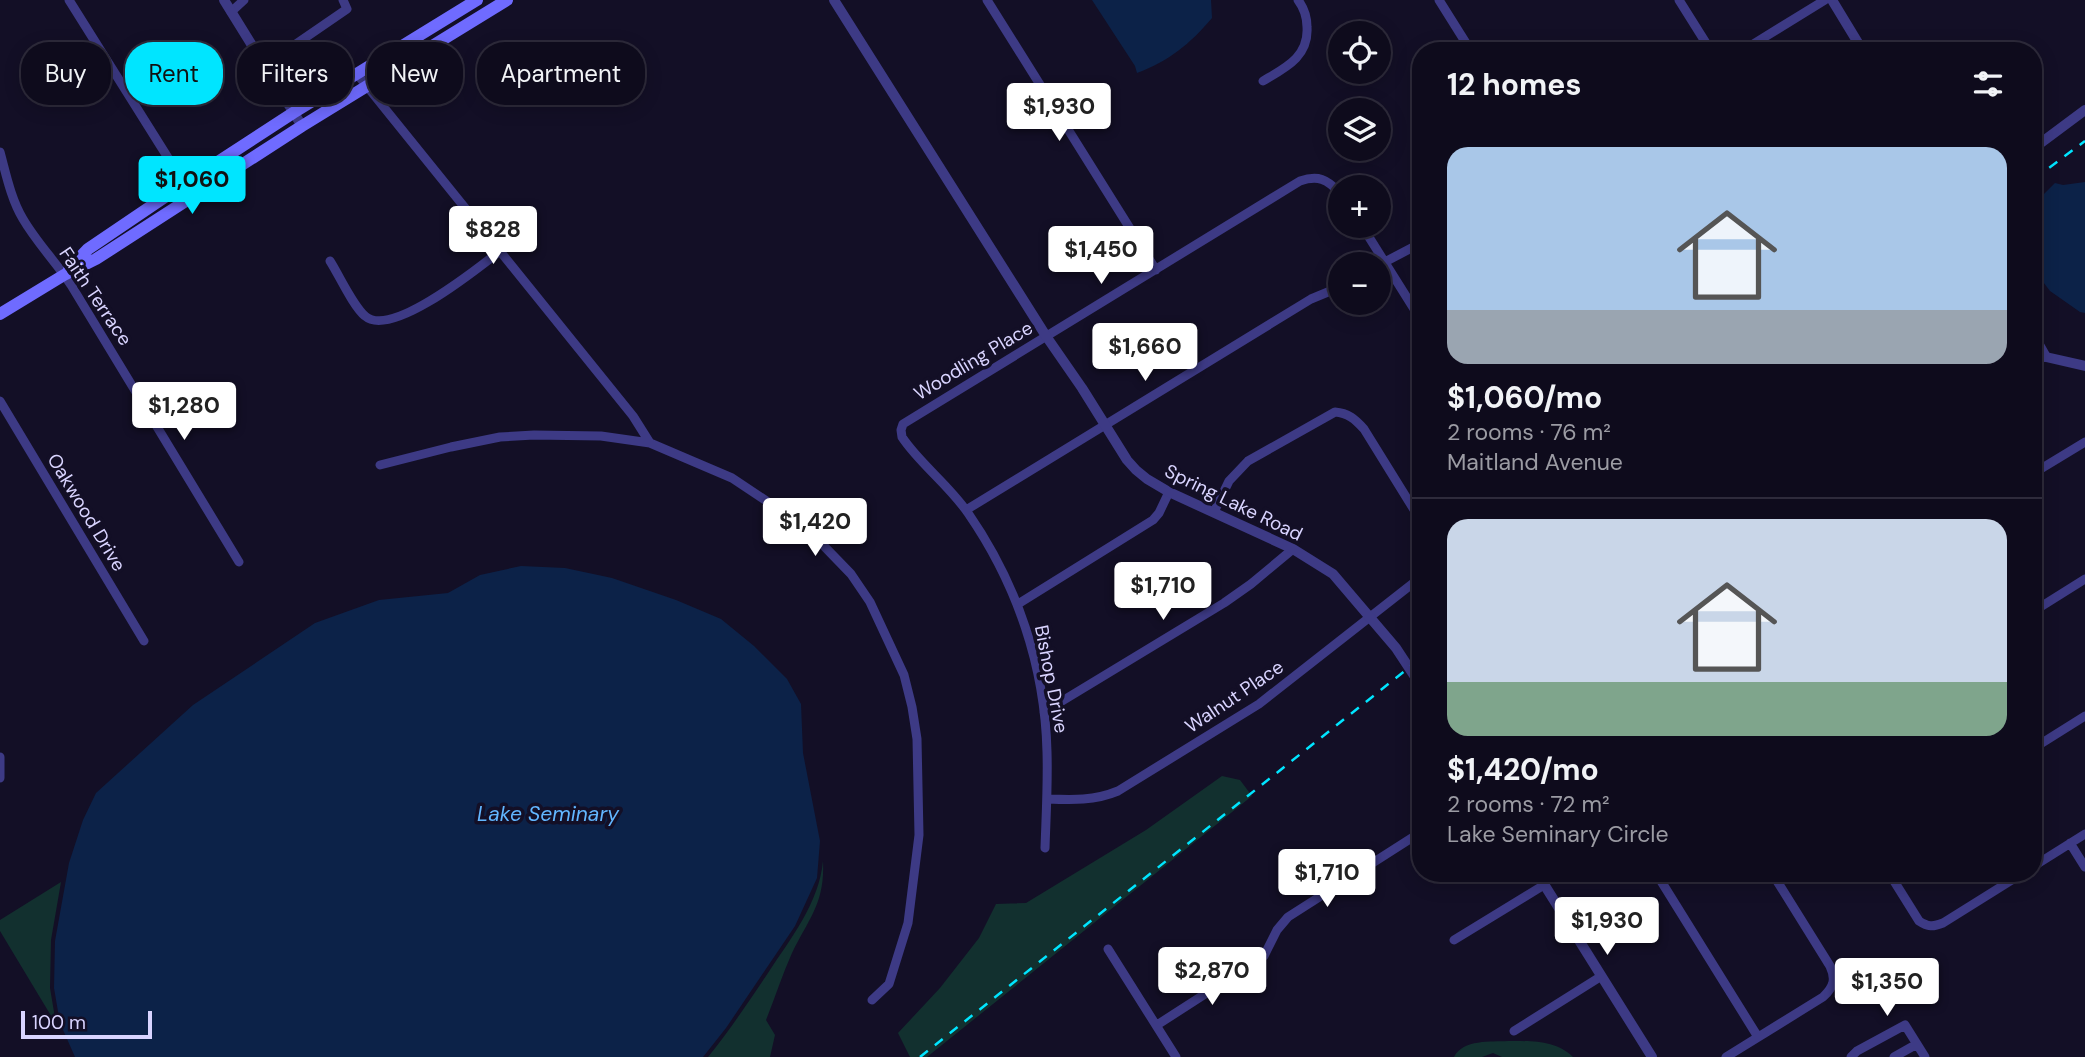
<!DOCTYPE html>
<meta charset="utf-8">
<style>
:root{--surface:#0e0b1c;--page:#171425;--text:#f1f3f6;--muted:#9b9ba3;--line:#2e2b3b;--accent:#00e5ff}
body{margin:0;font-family:"DM Sans",sans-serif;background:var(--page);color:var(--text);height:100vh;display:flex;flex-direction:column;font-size:26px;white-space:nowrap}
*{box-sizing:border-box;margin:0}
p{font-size:23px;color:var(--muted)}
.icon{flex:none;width:38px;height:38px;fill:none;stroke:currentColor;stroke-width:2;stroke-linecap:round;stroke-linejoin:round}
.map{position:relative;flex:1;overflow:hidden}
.side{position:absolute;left:1412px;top:42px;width:630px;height:840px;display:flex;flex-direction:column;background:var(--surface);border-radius:28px;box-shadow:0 4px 18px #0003,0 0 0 2px var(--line)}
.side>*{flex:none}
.top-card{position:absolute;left:21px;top:42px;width:665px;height:63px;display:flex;gap:14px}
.buttons{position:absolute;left:1328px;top:21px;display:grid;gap:14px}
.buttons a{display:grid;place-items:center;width:63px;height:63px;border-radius:50%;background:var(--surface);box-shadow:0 4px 18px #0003,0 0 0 2px var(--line);font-size:35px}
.scale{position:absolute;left:21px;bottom:18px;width:131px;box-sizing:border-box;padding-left:7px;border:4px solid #d9d4ff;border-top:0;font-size:19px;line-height:24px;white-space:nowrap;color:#d9d4ff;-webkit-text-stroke:5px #130f26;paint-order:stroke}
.price{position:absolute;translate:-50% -60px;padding:0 16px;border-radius:7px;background:#fff;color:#222;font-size:23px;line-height:46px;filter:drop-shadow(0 2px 4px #0008)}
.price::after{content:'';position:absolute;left:50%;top:42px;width:21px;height:16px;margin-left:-10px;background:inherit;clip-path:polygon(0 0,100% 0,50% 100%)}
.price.selected{background:var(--accent);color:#111}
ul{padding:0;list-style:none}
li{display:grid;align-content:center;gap:14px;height:371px;padding:0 35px}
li+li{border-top:2px solid var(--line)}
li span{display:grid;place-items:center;height:217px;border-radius:21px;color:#555}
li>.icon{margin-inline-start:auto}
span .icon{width:126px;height:126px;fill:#fffc;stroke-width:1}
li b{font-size:30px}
h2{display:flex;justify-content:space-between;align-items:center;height:84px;padding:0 35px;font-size:30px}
.pill{padding:0 24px;border-radius:28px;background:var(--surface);box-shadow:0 4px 18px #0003,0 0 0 2px var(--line);font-size:24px;line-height:63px}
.pill.selected{background:var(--accent);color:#111}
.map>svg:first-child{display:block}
</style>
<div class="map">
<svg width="2085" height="1057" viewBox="0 0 2085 1057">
<rect width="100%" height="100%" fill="#130f26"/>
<path fill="#12302f" d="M 1222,776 L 1240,780 L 1252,796 L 927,1057 L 910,1057 L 898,1033 L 940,988 L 979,938 L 996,904 L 1026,903 L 1146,830 Z
M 823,861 C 825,903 809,918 792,953 C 782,975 775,998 766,1020 L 775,1035 L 770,1057 L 708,1057 C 730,1030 749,1001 768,973 C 791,938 819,903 823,861 Z
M 61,882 L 51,940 L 50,988 L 56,1024 L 0,931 L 0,920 Z
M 1508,1041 C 1531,1041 1556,1040 1573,1057 L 1502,1057 L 1493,1053 L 1482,1057 L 1454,1057 C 1463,1039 1491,1042 1508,1041 Z"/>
<path fill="#0c2248" d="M 1092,0 L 1211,0 L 1212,18 C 1190,44 1169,61 1137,73 L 1135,66 Z
M 2085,182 L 2085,313 L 2080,312 L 2050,291 L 2034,270 L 2034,204 L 2055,183 L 2063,185 Z
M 521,566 L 565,568 L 612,578 L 676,600 L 721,619 L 754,646 L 787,679 L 801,704 L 803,753 L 820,841 L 817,878 L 795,926 L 726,1028 L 703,1057 L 75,1057 L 60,1023 L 54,988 L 55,941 L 69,863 L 83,820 L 96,793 L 193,705 L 315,623 L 379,600 L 448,593 L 480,575 Z"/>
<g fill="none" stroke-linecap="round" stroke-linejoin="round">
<path stroke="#3d3a85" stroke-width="9" d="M 69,0 L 192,196
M 987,0 L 1156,270
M 1439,0 L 1471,51
M 1679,0 L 1711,51
M 231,12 L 244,0
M 1742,51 L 1825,0
M 264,66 L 347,9 L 343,0
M 357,74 L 633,416 L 650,443
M 1263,81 C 1285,68 1309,57 1307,27 C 1307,17 1304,8 1298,0
M 0,152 C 6,174 11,199 23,219 C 37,243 56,262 71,285 L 239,562
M 1362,226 L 1421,320
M 330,261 C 339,275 353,306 365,316 C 391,339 478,268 500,251
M 1379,265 L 1421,243
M 2034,359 L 2046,357
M 0,401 L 144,641
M 380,465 L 451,447 L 500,437 L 534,435 L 601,436 L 650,443 L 732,478 L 777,508 L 821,543 L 851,574 L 870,602 L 904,675 L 912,707 L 917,739 L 919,835 L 908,923 L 889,984 L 872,1000
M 2034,473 L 2085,442
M 966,510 L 1311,299 L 1340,287
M 1214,512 L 1229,481 L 1248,461 L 1335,412 C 1348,413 1355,419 1364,429 L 1421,521
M 1018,604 L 1153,520 L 1159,513 L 1169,492
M 2034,611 L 2085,579
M 1044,712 L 1224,603 L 1251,584 L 1293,549
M 2034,748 L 2085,716
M 0,757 L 0,778
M 1047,799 C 1072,800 1094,801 1118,791 L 1259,704 L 1421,577
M 2070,843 L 2085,867
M 1045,848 C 1046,817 1048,784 1047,752 C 1045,666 1017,584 968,513 C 949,485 919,463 902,437 L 901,430 L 903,424 L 1300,181 C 1318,175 1327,179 1340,193
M 2034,866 L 2085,834
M 1656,873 L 1758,1037
M 1889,873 L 1919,921 C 1928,927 1933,927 1943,923 L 2023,873
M 1454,940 L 1544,885
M 1108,949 L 1176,1057
M 1157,1025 L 1264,956 L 1277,930 L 1288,917 L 1421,832
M 1514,1031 L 1600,977
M 1726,1057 L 1823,997 C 1834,987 1836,979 1830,966 L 1772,873
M 1851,1057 L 1857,1051 L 1905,1025 L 1925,1057
M 1894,1057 L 1917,1044"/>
<path stroke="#3d3a85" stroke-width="10" d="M 224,0 L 302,126
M 834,0 L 1046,336 L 1082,388 L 1127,460 L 1136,470 L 1147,479 L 1169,492 L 1293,549 L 1333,574 L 1396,648 L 1421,686
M 1832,0 L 1863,51
M 2034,148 L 2085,110
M 2034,336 L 2046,357 L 2085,366
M 1537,873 L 1652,1057"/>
<path stroke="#6f6bff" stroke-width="12" d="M 69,269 L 88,249 L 184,184 L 293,113 L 477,0
M 0,314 L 64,275 L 96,259 L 302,126 L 507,0"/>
<path stroke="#00e5ff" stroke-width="2.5" stroke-dasharray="10 9" stroke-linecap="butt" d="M 2034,179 L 2085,141
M 920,1057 L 1421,658"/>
</g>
<g text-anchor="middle" stroke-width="7" stroke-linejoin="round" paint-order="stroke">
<g font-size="19" fill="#d9d4ff" stroke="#130f26">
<text transform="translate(96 296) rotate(56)" y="7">Faith Terrace</text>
<text transform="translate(973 360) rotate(-31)" y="7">Woodling Place</text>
<text transform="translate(1234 502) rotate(26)" y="7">Spring Lake Road</text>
<text transform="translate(87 512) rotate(59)" y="7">Oakwood Drive</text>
<text transform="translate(1052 679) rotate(79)" y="7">Bishop Drive</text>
<text transform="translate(1234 696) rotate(-34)" y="7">Walnut Place</text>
</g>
<g font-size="21" font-style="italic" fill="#62b6ff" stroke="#130f26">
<text x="548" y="821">Lake Seminary</text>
</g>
</g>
</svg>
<div class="buttons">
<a><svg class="icon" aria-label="locate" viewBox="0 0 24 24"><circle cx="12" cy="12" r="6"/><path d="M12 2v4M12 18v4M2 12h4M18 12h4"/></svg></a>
<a><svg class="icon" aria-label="layers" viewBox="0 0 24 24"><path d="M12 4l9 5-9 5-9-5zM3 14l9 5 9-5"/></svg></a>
<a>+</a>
<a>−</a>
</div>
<div class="scale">100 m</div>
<b class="price" style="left:1059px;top:143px">$1,930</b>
<b class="price selected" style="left:192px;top:216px">$1,060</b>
<b class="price" style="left:493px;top:266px">$828</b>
<b class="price" style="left:1101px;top:286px">$1,450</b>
<b class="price" style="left:1145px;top:383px">$1,660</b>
<b class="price" style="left:184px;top:442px">$1,280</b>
<b class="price" style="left:815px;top:558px">$1,420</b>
<b class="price" style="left:1163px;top:622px">$1,710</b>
<b class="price" style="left:1327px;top:909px">$1,710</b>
<b class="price" style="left:1607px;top:957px">$1,930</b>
<b class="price" style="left:1212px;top:1007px">$2,870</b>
<b class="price" style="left:1887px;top:1018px">$1,350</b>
<div class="top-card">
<a class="pill">Buy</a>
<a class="pill selected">Rent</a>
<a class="pill">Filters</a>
<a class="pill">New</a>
<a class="pill">Apartment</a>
</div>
<section class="side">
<h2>12 homes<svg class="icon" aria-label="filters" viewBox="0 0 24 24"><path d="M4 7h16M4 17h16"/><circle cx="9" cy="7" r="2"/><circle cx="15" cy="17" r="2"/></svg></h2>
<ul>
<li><span style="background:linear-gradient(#a9c7e8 75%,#9aa5b1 0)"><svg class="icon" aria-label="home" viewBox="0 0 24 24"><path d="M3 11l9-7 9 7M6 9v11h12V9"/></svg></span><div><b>$1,060/mo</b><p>2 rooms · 76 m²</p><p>Maitland Avenue</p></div></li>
<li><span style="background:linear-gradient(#c9d6e8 75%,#7fa58c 0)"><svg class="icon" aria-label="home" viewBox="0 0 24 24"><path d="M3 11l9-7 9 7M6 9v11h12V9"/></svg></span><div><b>$1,420/mo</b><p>2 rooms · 72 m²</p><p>Lake Seminary Circle</p></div></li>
</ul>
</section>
</div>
